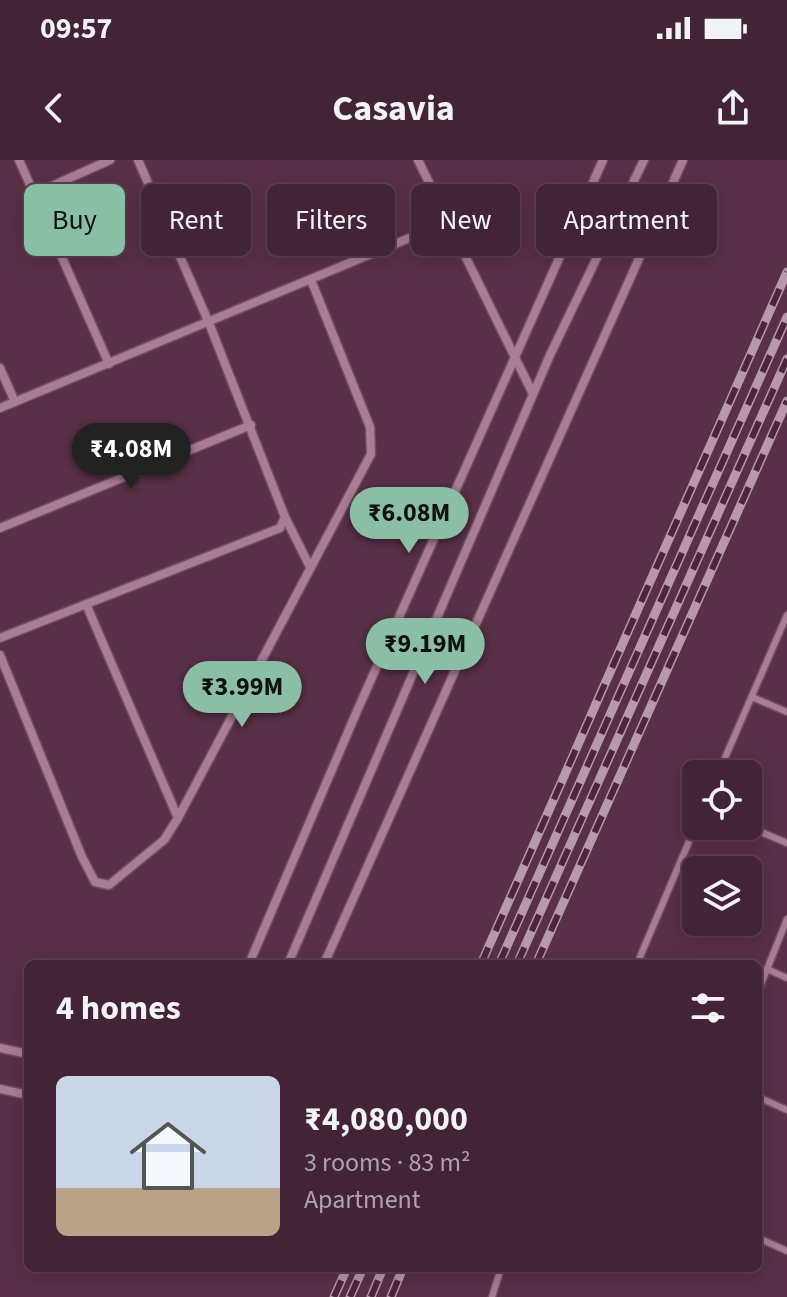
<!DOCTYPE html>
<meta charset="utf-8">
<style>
:root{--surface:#432436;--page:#4a2c3e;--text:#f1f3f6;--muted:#afa4ad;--line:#5b4151;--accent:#8abfa5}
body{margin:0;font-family:"Source Sans 3",sans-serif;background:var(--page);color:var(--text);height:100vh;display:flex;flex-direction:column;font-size:30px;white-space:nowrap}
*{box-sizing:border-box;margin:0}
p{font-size:26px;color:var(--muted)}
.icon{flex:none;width:44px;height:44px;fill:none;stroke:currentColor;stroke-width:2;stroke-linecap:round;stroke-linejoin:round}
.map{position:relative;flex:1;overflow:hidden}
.sheet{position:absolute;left:24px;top:800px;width:738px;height:312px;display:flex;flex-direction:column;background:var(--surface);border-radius:12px;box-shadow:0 4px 20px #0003,0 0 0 2px var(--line)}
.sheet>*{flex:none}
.hud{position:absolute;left:24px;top:24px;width:740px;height:72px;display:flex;gap:16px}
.controls{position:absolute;left:682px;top:600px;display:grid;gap:16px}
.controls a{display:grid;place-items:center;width:80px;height:80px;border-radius:12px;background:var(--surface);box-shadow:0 4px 20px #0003,0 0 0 2px var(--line);font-size:40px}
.price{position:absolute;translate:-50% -68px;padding:0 18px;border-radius:28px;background:var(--accent);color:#111;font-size:26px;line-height:52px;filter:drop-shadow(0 2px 4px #0008)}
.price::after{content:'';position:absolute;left:50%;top:48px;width:24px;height:18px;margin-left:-12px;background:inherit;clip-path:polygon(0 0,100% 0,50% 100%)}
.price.on{background:#222;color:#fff}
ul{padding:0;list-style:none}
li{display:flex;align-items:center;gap:24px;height:200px;padding:0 32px}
li span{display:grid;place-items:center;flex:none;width:224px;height:160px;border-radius:12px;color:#555}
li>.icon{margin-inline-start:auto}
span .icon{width:96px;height:96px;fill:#fffc;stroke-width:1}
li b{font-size:34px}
h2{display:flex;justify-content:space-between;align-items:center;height:96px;padding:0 32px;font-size:34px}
.chip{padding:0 28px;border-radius:12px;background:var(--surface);box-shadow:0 4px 20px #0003,0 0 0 2px var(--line);font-size:28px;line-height:72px}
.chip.on{background:var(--accent);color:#111}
.status{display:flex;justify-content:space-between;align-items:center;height:56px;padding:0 40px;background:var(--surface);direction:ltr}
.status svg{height:22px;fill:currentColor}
header{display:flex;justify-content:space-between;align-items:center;height:104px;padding:0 32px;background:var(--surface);font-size:36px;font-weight:700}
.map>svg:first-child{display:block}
</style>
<div class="status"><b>09:57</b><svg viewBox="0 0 49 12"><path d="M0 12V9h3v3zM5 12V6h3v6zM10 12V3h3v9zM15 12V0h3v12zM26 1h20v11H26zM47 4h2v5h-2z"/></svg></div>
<header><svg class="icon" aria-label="back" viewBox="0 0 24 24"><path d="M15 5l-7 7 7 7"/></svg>Casavia<svg class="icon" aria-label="share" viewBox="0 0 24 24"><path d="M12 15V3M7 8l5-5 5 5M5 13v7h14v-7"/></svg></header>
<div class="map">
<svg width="787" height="1137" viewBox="0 0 787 1137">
<rect width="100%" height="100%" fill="#593048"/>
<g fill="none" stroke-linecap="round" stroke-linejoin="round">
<g stroke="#714e62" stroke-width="9">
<path id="lane" d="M 752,537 L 787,552
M 718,614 L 787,455
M 747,666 L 787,683
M 637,804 L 696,665
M 767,809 L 787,818
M 758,832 L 787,759
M 758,937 L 787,950
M 758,1078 L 787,1091
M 492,1137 L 501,1108"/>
</g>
<g stroke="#714e62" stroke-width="11">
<path id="street" d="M 19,0 L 109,204
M 418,0 L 533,234
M 34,34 L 110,0
M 0,208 L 15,242
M 0,248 L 448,62
M 285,357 L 310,407
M 0,368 L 251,265
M 86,444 L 178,658
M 0,478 L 280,368 L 285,357 L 209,163 L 138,0
M 0,495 L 82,697 L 95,722 L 109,725 L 164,680 L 178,658 L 371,294 L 370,267 L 311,120
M 249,804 L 357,551 L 603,0
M 288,804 L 550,195 L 644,0
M 324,804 L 683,0
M 0,888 L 28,894
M 0,929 L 28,935"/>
</g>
<use href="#lane" stroke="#ab7c96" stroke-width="6"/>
<use href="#street" stroke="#ab7c96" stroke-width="8"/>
<g stroke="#b799aa" stroke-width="9">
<path id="rail" d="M 481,804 L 787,112
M 499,804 L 787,157
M 517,804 L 787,199
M 536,804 L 787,241
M 334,1137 L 347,1108
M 350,1137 L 363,1108
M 371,1137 L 383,1108
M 391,1137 L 403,1108"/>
</g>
<use href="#rail" stroke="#4d263e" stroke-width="6" stroke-dasharray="18" stroke-linecap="butt"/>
</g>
</svg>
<div class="controls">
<a><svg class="icon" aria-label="locate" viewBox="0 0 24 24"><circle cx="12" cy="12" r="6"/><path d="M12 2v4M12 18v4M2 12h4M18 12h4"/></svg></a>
<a><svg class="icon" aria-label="layers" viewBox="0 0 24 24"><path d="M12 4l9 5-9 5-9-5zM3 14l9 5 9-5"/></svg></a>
</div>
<b class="price on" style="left:131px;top:331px">₹4.08M</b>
<b class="price" style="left:409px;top:395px">₹6.08M</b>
<b class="price" style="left:425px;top:526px">₹9.19M</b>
<b class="price" style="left:242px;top:569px">₹3.99M</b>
<div class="hud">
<a class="chip on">Buy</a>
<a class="chip">Rent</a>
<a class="chip">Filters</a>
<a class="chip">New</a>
<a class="chip">Apartment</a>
</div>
<section class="sheet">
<h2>4 homes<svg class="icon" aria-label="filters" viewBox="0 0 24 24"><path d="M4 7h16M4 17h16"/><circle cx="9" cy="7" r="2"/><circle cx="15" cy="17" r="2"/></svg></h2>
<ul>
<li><span style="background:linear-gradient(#c9d6e8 70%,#b9a48a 0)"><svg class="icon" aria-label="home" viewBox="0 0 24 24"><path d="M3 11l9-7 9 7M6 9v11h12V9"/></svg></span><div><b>₹4,080,000</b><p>3 rooms · 83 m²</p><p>Apartment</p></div></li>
</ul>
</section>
</div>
